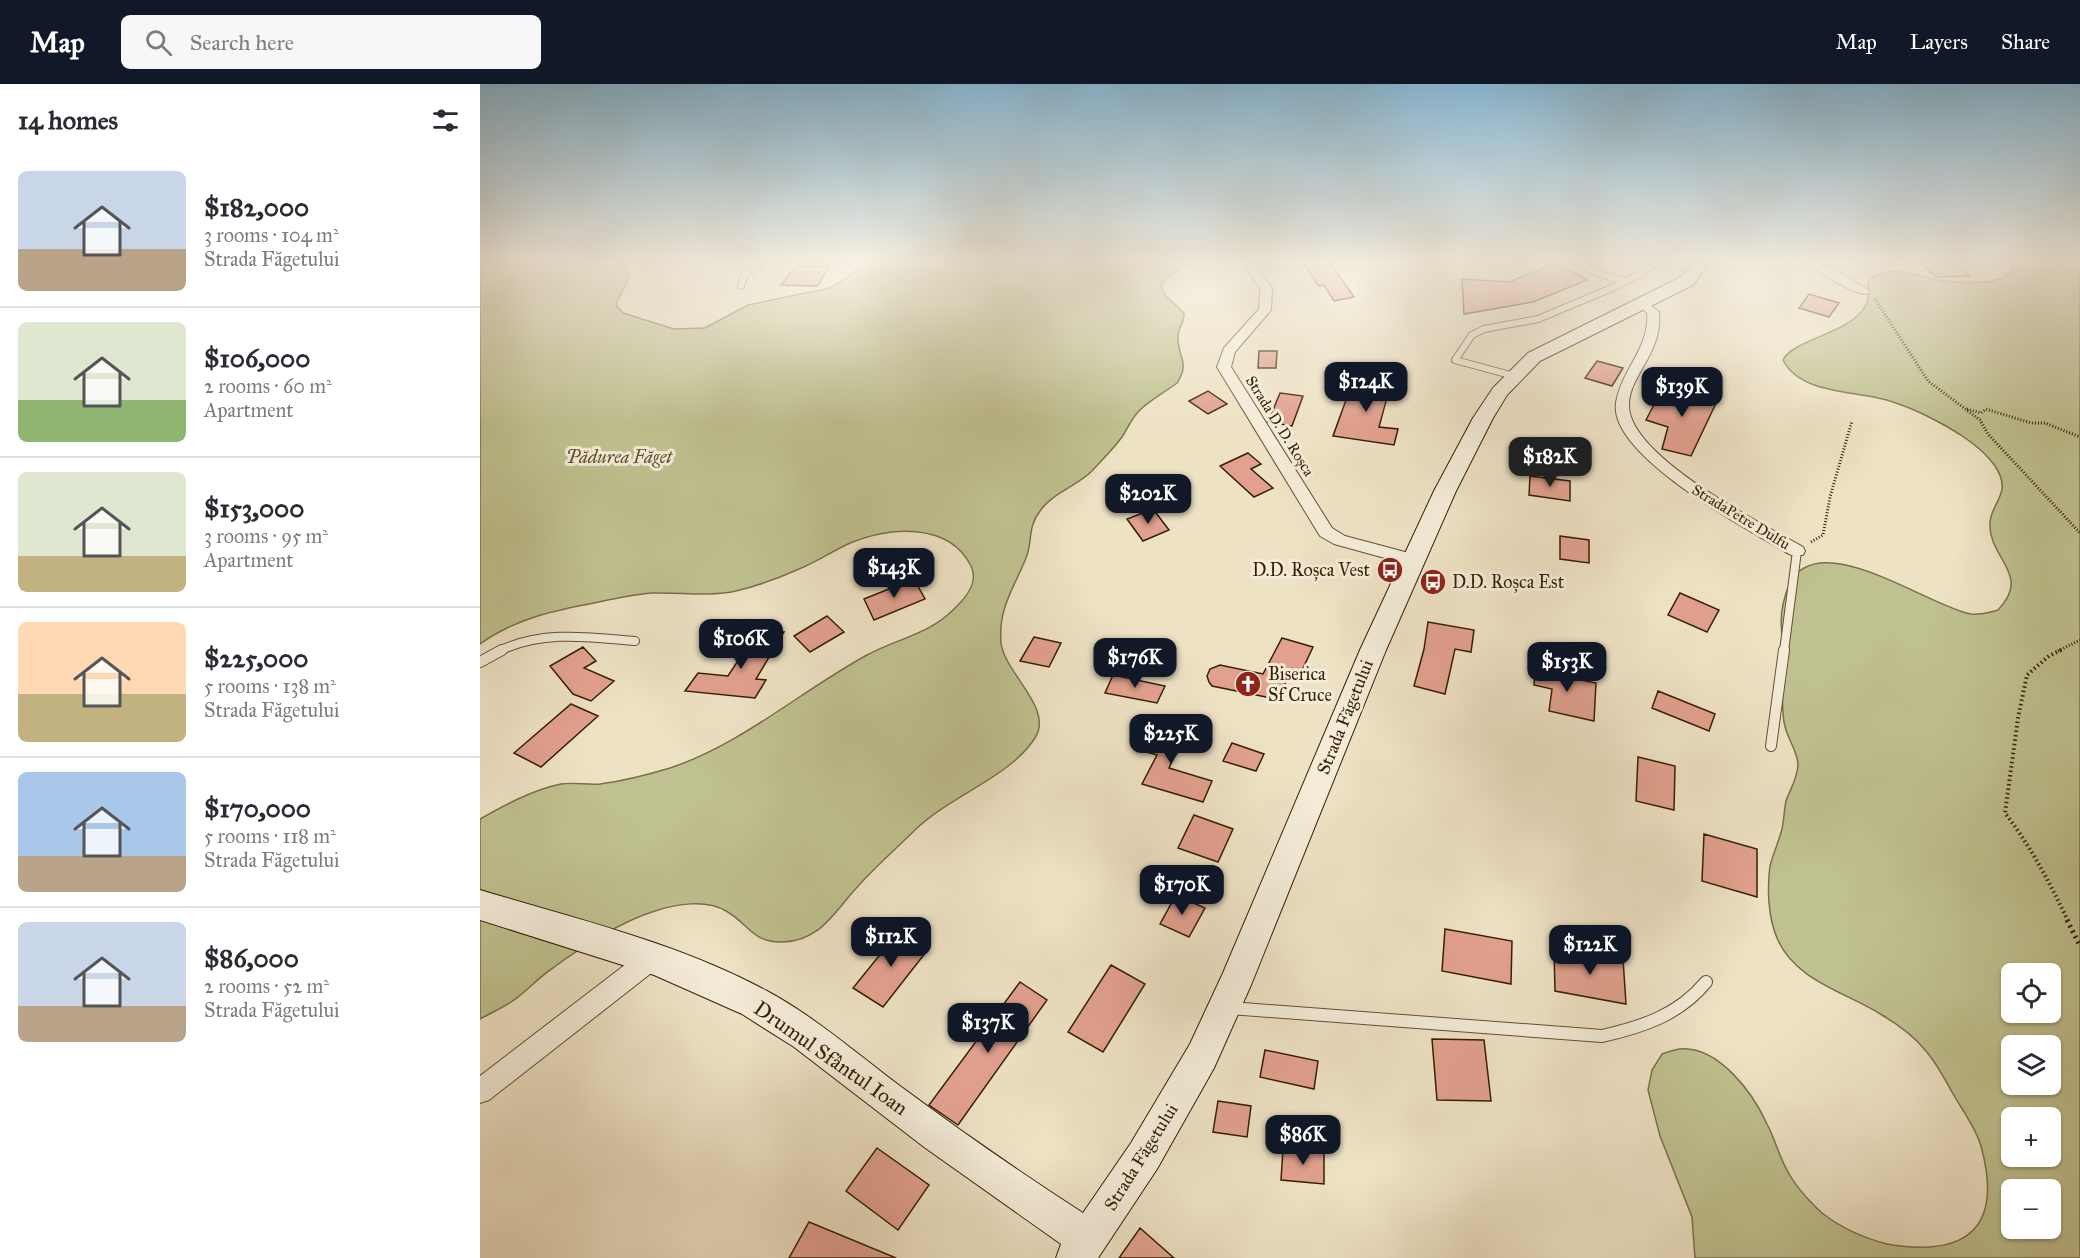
<!DOCTYPE html>
<meta charset="utf-8">
<style>
:root{--surface:#fff;--page:#f7f7f7;--text:#2b2b33;--muted:#7c7c81;--line:#e1e1e2;--accent:#111827}
body{margin:0;font-family:"IM FELL Great Primer",serif;background:var(--page);color:var(--text);height:100vh;display:flex;flex-direction:column;font-size:22px;white-space:nowrap}
*{box-sizing:border-box;margin:0}
p{font-size:20px;color:var(--muted)}
.icon{flex:none;width:33px;height:33px;fill:none;stroke:currentColor;stroke-width:2;stroke-linecap:round;stroke-linejoin:round}
.map{position:relative;flex:1;overflow:hidden}
.details{display:flex;flex-direction:column;background:var(--surface);width:480px}
.details>*{flex:none}
.fabs{position:absolute;left:1521px;top:879px;display:grid;gap:12px}
.fabs a{display:grid;place-items:center;width:60px;height:60px;border-radius:9px;background:var(--surface);box-shadow:0 2px 4px #0004;font-size:30px}
.price{position:absolute;translate:-50% -51px;padding:0 14px;border-radius:12px;background:var(--accent);color:#fff;font-size:20px;line-height:39px;filter:drop-shadow(0 2px 3px #0008)}
.price::after{content:'';position:absolute;left:50%;top:36px;width:18px;height:14px;margin-left:-9px;background:inherit;clip-path:polygon(0 0,100% 0,50% 100%)}
.price.active{background:#222;color:#fff}
ul{padding:0;list-style:none}
li{display:flex;align-items:center;gap:18px;height:150px;padding:0 18px}
li+li{border-top:2px solid var(--line)}
li span{display:grid;place-items:center;flex:none;width:168px;height:120px;border-radius:9px;color:#555}
li>.icon{margin-inline-start:auto}
span .icon{width:72px;height:72px;fill:#fffc;stroke-width:1}
li b{font-size:26px}
h2{display:flex;justify-content:space-between;align-items:center;height:72px;padding:0 18px;font-size:26px}
header{display:flex;align-items:center;gap:36px;box-sizing:border-box;height:84px;padding:0 30px;background:var(--accent);color:#fff}
header strong{font-size:28px}
nav{display:flex;gap:33px;margin-inline-start:auto;font-size:21px}
.search{width:420px;height:54px;background:var(--page);display:flex;align-items:center;gap:15px;box-sizing:border-box;padding:0 21px;border-radius:9px;color:var(--muted);font-size:22px}
main{display:flex;flex:1;min-height:0}
.map>svg:first-child{display:block}
</style>
<header>
<strong>Map</strong>
<div class="search"><svg class="icon" aria-label="search" viewBox="0 0 24 24"><circle cx="10" cy="10" r="6"/><path d="M15 15l6 6"/></svg>Search here</div>
<nav><a>Map</a><a>Layers</a><a>Share</a></nav>
</header>
<main>
<section class="details">
<h2>14 homes<svg class="icon" aria-label="filters" viewBox="0 0 24 24"><path d="M4 7h16M4 17h16"/><circle cx="9" cy="7" r="2"/><circle cx="15" cy="17" r="2"/></svg></h2>
<ul>
<li><span style="background:linear-gradient(#c9d6e8 65%,#b9a48a 0)"><svg class="icon" aria-label="home" viewBox="0 0 24 24"><path d="M3 11l9-7 9 7M6 9v11h12V9"/></svg></span><div><b>$182,000</b><p>3 rooms · 104 m²</p><p>Strada Făgetului</p></div></li>
<li><span style="background:linear-gradient(#dfe7d0 65%,#8fb573 0)"><svg class="icon" aria-label="home" viewBox="0 0 24 24"><path d="M3 11l9-7 9 7M6 9v11h12V9"/></svg></span><div><b>$106,000</b><p>2 rooms · 60 m²</p><p>Apartment</p></div></li>
<li><span style="background:linear-gradient(#dfe7d0 70%,#c2b280 0)"><svg class="icon" aria-label="home" viewBox="0 0 24 24"><path d="M3 11l9-7 9 7M6 9v11h12V9"/></svg></span><div><b>$153,000</b><p>3 rooms · 95 m²</p><p>Apartment</p></div></li>
<li><span style="background:linear-gradient(#ffd9b3 60%,#c2b280 0)"><svg class="icon" aria-label="home" viewBox="0 0 24 24"><path d="M3 11l9-7 9 7M6 9v11h12V9"/></svg></span><div><b>$225,000</b><p>5 rooms · 138 m²</p><p>Strada Făgetului</p></div></li>
<li><span style="background:linear-gradient(#a9c7e8 70%,#b9a48a 0)"><svg class="icon" aria-label="home" viewBox="0 0 24 24"><path d="M3 11l9-7 9 7M6 9v11h12V9"/></svg></span><div><b>$170,000</b><p>5 rooms · 118 m²</p><p>Strada Făgetului</p></div></li>
<li><span style="background:linear-gradient(#c9d6e8 70%,#b9a48a 0)"><svg class="icon" aria-label="home" viewBox="0 0 24 24"><path d="M3 11l9-7 9 7M6 9v11h12V9"/></svg></span><div><b>$86,000</b><p>2 rooms · 52 m²</p><p>Strada Făgetului</p></div></li>
</ul>
</section>
<div class="map">
<svg width="1600" height="1174" viewBox="0 0 1600 1174">
<rect width="100%" height="100%" fill="#eee2c5"/>
<filter id="stains"><feTurbulence type="fractalNoise" baseFrequency=".00333" numOctaves="4"/><feColorMatrix values="0 0 0 0 .2 0 0 0 0 .09 0 0 0 0 .02 0 0 0 .5 -.17"/></filter>
<radialGradient id="worn" r=".72"><stop offset=".6" stop-color="#630" stop-opacity="0"/><stop offset="1" stop-color="#630" stop-opacity=".3"/></radialGradient>
<path fill="#c0c190" stroke="#7a7048" stroke-width="1.5" fill-rule="evenodd" d="M 0,176 L 140,176 C 141,180 146,184 147,189 C 151,200 138,210 136,221 L 143,229 L 194,245 L 225,244 L 268,221 L 350,204 L 367,194 L 385,176 L 726,176 C 710,181 689,186 681,202 L 685,211 L 704,229 C 705,238 698,244 698,252 C 697,273 711,278 697,299 C 685,308 672,315 661,325 C 652,333 648,344 642,353 C 634,364 622,376 612,387 C 597,402 572,409 560,427 C 547,444 553,457 546,474 C 534,504 518,524 521,559 C 525,590 574,624 555,654 C 530,693 470,712 436,745 C 417,764 397,781 380,800 C 356,825 342,857 303,858 C 272,859 268,839 246,827 C 226,815 196,820 175,827 C 142,837 101,863 73,884 C 59,893 48,906 34,916 C 24,923 11,929 0,935 L 0,735 C 25,721 52,706 81,700 C 93,698 107,701 120,700 C 143,697 167,691 190,684 C 262,660 321,607 387,571 C 416,555 450,550 474,525 C 485,515 499,498 491,482 C 469,438 408,442 368,460 C 351,468 336,478 319,485 C 299,494 277,502 256,507 C 228,513 201,508 173,509 C 155,510 137,514 119,518 C 76,526 36,534 0,560 Z
M 1528,176 L 1600,176 L 1600,1174 L 1215,1174 L 1212,1133 L 1180,1052 L 1168,1006 L 1172,986 L 1182,970 C 1187,968 1193,966 1199,965 C 1238,961 1273,1009 1287,1040 C 1295,1055 1299,1072 1307,1086 C 1315,1102 1329,1117 1342,1129 C 1361,1144 1384,1154 1407,1160 C 1489,1174 1523,1142 1501,1062 C 1495,1042 1482,1026 1472,1008 C 1464,994 1456,978 1445,966 C 1434,952 1417,940 1402,931 C 1366,908 1315,897 1297,854 C 1288,833 1287,804 1290,782 C 1293,770 1299,757 1302,745 C 1304,736 1304,726 1306,717 C 1310,705 1318,694 1318,680 C 1317,665 1306,653 1304,638 C 1300,611 1304,582 1303,555 C 1299,537 1302,518 1309,501 C 1337,440 1449,523 1491,530 C 1501,531 1510,528 1518,526 C 1553,490 1507,474 1510,438 C 1512,417 1533,409 1515,382 C 1500,360 1469,343 1445,331 C 1430,324 1414,317 1398,314 C 1368,307 1319,308 1303,276 C 1313,255 1371,250 1386,221 C 1390,215 1388,204 1388,198 C 1408,176 1440,194 1464,197 C 1481,199 1526,203 1533,183 ZM 1532,890 L 1570,890 L 1570,928 L 1532,928 ZM 1532,962 L 1570,962 L 1570,1000 L 1532,1000 ZM 1532,1034 L 1570,1034 L 1570,1072 L 1532,1072 ZM 1532,1106 L 1570,1106 L 1570,1144 L 1532,1144 Z"/>
<path fill="#e2a18f" stroke="#351f00" stroke-width="1.5" d="M 821,176 L 848,176 L 874,213 L 854,217 L 844,201 L 839,202 Z
M 1438,176 L 1472,176 L 1490,192 L 1456,193 Z
M 1077,179 L 1107,196 L 1053,218 L 984,230 L 982,195 L 1029,198 Z
M 316,182 L 350,182 L 337,202 L 301,201 Z
M 1329,210 L 1359,219 L 1349,233 L 1319,224 Z
M 779,267 L 797,267 L 796,284 L 778,284 Z
M 1117,277 L 1143,284 L 1132,302 L 1105,294 Z
M 874,294 L 911,299 L 899,343 L 918,345 L 914,361 L 853,352 Z
M 1185,300 L 1238,315 L 1211,372 L 1182,365 L 1188,343 L 1166,336 Z
M 728,307 L 747,320 L 728,330 L 709,317 Z
M 800,309 L 823,312 L 812,342 L 788,338 Z
M 768,369 L 781,380 L 771,385 L 793,404 L 774,413 L 740,382 Z
M 1050,392 L 1090,397 L 1090,417 L 1049,411 Z
M 673,425 L 689,446 L 663,457 L 647,435 Z
M 1080,452 L 1109,456 L 1109,479 L 1080,475 Z
M 434,495 L 445,515 L 394,536 L 384,515 Z
M 1200,509 L 1239,526 L 1227,548 L 1188,531 Z
M 347,532 L 364,548 L 330,568 L 314,552 Z
M 948,538 L 994,546 L 991,568 L 975,565 L 965,610 L 934,602 L 944,565 Z
M 278,546 L 304,548 L 276,595 L 286,596 L 275,614 L 205,607 L 218,589 L 248,592 Z
M 554,553 L 581,559 L 569,583 L 540,577 Z
M 802,554 L 833,563 L 817,597 L 807,594 L 800,616 L 732,602 L 729,598 L 727,592 L 730,585 L 740,581 L 783,590 Z
M 103,563 L 116,577 L 104,584 L 134,597 L 111,617 L 93,610 L 70,582 Z
M 1056,580 L 1082,584 L 1081,592 L 1116,599 L 1114,637 L 1069,627 L 1072,605 L 1054,601 Z
M 633,591 L 685,602 L 677,619 L 625,609 Z
M 1178,607 L 1235,630 L 1229,647 L 1172,624 Z
M 91,620 L 118,632 L 61,683 L 34,669 Z
M 672,639 L 706,647 L 689,684 L 732,697 L 723,718 L 662,700 L 677,671 L 659,666 Z
M 752,659 L 784,670 L 776,687 L 743,677 Z
M 1158,673 L 1195,682 L 1194,726 L 1156,717 Z
M 714,731 L 753,745 L 738,778 L 698,764 Z
M 1224,750 L 1277,765 L 1277,813 L 1222,797 Z
M 696,811 L 725,824 L 709,853 L 680,840 Z
M 965,845 L 1032,857 L 1031,900 L 962,887 Z
M 420,846 L 450,863 L 403,923 L 373,904 Z
M 1074,864 L 1143,875 L 1146,920 L 1075,907 Z
M 631,881 L 665,900 L 623,968 L 588,948 Z
M 540,898 L 567,916 L 478,1041 L 449,1021 Z
M 952,955 L 1004,956 L 1011,1017 L 957,1016 Z
M 785,966 L 838,977 L 834,1005 L 780,993 Z
M 738,1017 L 771,1022 L 767,1053 L 733,1048 Z
M 397,1064 L 449,1101 L 418,1146 L 366,1107 Z
M 803,1065 L 844,1068 L 844,1100 L 801,1096 Z
M 329,1138 L 416,1174 L 309,1174 Z
M 660,1144 L 694,1174 L 639,1174 Z"/>
<g fill="none" stroke-linecap="round" stroke-linejoin="round">
<g stroke="#635031" stroke-width="8">
<path id="service-far3" d="M 1091,176 L 1120,190 L 1145,197
M 261,202 L 264,191 L 285,176
M 1034,292 L 975,276 L 992,251 L 1004,245 L 1058,235 L 1132,204 L 1160,190 L 1179,176"/>
</g>
<g stroke="#635031" stroke-width="10">
<path id="service-far2" d="M 19,567 C 63,546 108,553 155,557
M 1304,567 L 1317,467"/>
</g>
<g stroke="#635031" stroke-width="12">
<path id="service-far1" d="M 0,578 L 22,566
M 1291,662 L 1304,566"/>
</g>
<g stroke="#635031" stroke-width="14">
<path id="service" d="M 750,924 L 1122,952 C 1162,943 1199,931 1226,898"/>
</g>
<g stroke="#635031" stroke-width="2">
<path id="minor" d="M 760,176 L 772,176 L 774,179 L 811,176 L 809,178 L 778,185 L 792,204 L 791,226 L 755,268 L 751,283 L 852,444 L 865,452 L 940,472 L 942,476 L 940,480 L 934,482 L 854,460 L 840,452 L 737,283 L 744,264 L 779,225 L 780,204 Z
M 1325,176 L 1338,176 L 1390,207 L 1388,210 C 1375,212 1334,186 1325,176 Z
M 1164,216 L 1179,228 C 1183,270 1148,292 1149,322 C 1150,373 1282,440 1323,463 L 1325,467 L 1323,471 L 1311,471 C 1272,448 1128,372 1136,319 C 1141,286 1170,264 1167,229 L 1158,220 Z
M 171,864 L 179,867 L 182,875 L 179,883 L 9,1016 L 0,1019 L 0,992 L 163,867 Z"/>
</g>
<g stroke="#351f00" stroke-width="2">
<path id="secondary" d="M 1215,176 L 1231,176 L 1213,201 L 1060,277 L 1027,311 L 1013,334 L 976,407 L 906,566 L 771,901 L 734,984 L 677,1085 L 618,1174 L 576,1174 L 581,1160 L 444,1063 L 314,963 L 262,930 L 174,891 L 0,836 L 0,806 C 97,835 198,859 287,907 C 335,933 376,969 420,1002 C 479,1046 541,1089 603,1129 L 651,1059 L 710,960 L 743,889 L 880,566 L 954,407 L 993,334 L 1013,304 L 1048,269 L 1201,193 Z"/>
</g>
<path stroke="#351f00" stroke-width="3" stroke-dasharray="1 2" stroke-linecap="butt" d="M 1395,215 L 1448,297 L 1500,336 L 1508,350 L 1600,449
M 1487,325 L 1501,329 L 1506,325 L 1551,339 L 1565,339 L 1600,353
M 1331,458 L 1343,451 L 1350,413 L 1372,337
M 1578,567 L 1600,556"/>
<path stroke="#351f00" stroke-width="4" stroke-dasharray="1.5 3" stroke-linecap="butt" d="M 1581,566 L 1569,572 L 1547,591 L 1538,634 L 1525,729 C 1551,763 1570,799 1588,837"/>
<path stroke="#351f00" stroke-width="5" stroke-dasharray="2 4" stroke-linecap="butt" d="M 1587,836 L 1600,862"/>
<use href="#service-far3" stroke="#f4ecd9" stroke-width="6"/>
<use href="#service-far2" stroke="#f4ecd9" stroke-width="8"/>
<use href="#service-far1" stroke="#f4ecd9" stroke-width="10"/>
<use href="#service" stroke="#f4ecd9" stroke-width="12"/>
<use href="#minor" fill="#f4ecd9" fill-rule="evenodd"/>
<use href="#secondary" fill="#f4ecd9" fill-rule="evenodd"/>
</g>
<linearGradient id="sky" x2="0" y2="1"><stop stop-color="#88b8d5"/><stop offset="0.52" stop-color="#f7f2e5"/><stop offset="1" stop-color="#f7f2e5" stop-opacity="0"/></linearGradient>
<rect width="1600" height="340" fill="url(#sky)"/>
<defs>
<g id="bus-disc" transform="scale(1.35)"><circle r="9.5" fill="#8f2418" stroke="#f4ecd9"/><path d="M-5-6H5V4H4V6H2V4H-2V6H-4V4H-5ZM-3.5-4V0h7V-4ZM-3.5 1.2v1.5H-2V1.2ZM2 1.2v1.5H3.5V1.2Z" fill="#fff"/></g>
<g id="church-disc" transform="scale(1.35)"><circle r="9.5" fill="#8f2418" stroke="#f4ecd9"/><path d="M-1.2-6h2.4v3.5h3.3v2.4h-3.3V6h-2.4V-.1h-3.3v-2.4h3.3Z" fill="#fff"/></g>
</defs>
<g fill-rule="evenodd">
<use href="#bus-disc" x="910" y="486"/>
<use href="#bus-disc" x="953" y="498"/>
<use href="#church-disc" x="768" y="600"/>
</g>
<g text-anchor="middle" stroke-width="6" stroke-linejoin="round" paint-order="stroke">
<g font-size="15" fill="#351f00" stroke="#f4ecd9">
<text transform="translate(800 342) rotate(58)" y="5">Strada D. D. Roșca</text>
<text transform="translate(1261 433) rotate(31)" y="5">StradaPetre Dulfu</text>
</g>
<g font-size="18" font-style="italic" fill="#5f502b" stroke="#f4ecd9">
<text x="139" y="379">Pădurea Făget</text>
</g>
<g font-size="18" fill="#351f00" stroke="#f4ecd9" text-anchor="start">
<text x="890" y="492" text-anchor="end">D.D. Roșca Vest</text>
<text x="972" y="504">D.D. Roșca Est</text>
<text x="788" y="596">Biserica<tspan x="788" dy="21">Sf Cruce</tspan></text>
</g>
<g font-size="18" fill="#351f00" stroke="#f4ecd9">
<text transform="translate(865 633) rotate(-68)" y="6">Strada Făgetului</text>
<text transform="translate(661 1073) rotate(-58)" y="6">Strada Făgetului</text>
</g>
<g font-size="21" fill="#351f00" stroke="#f4ecd9">
<text transform="translate(351 974) rotate(35)" y="7">Drumul Sfântul Ioan</text>
</g>
</g>
<rect width="100%" height="100%" filter="url(#stains)"/>
<rect width="100%" height="100%" fill="url(#worn)"/>
</svg>
<div class="fabs">
<a><svg class="icon" aria-label="locate" viewBox="0 0 24 24"><circle cx="12" cy="12" r="6"/><path d="M12 2v4M12 18v4M2 12h4M18 12h4"/></svg></a>
<a><svg class="icon" aria-label="layers" viewBox="0 0 24 24"><path d="M12 4l9 5-9 5-9-5zM3 14l9 5 9-5"/></svg></a>
<a>+</a>
<a>−</a>
</div>
<b class="price" style="left:886px;top:329px">$124K</b>
<b class="price" style="left:1202px;top:334px">$139K</b>
<b class="price active" style="left:1070px;top:404px">$182K</b>
<b class="price" style="left:668px;top:441px">$202K</b>
<b class="price" style="left:414px;top:515px">$143K</b>
<b class="price" style="left:261px;top:586px">$106K</b>
<b class="price" style="left:655px;top:605px">$176K</b>
<b class="price" style="left:1087px;top:609px">$153K</b>
<b class="price" style="left:691px;top:681px">$225K</b>
<b class="price" style="left:702px;top:832px">$170K</b>
<b class="price" style="left:411px;top:884px">$112K</b>
<b class="price" style="left:1110px;top:892px">$122K</b>
<b class="price" style="left:508px;top:970px">$137K</b>
<b class="price" style="left:823px;top:1082px">$86K</b>
</div>
</main>
